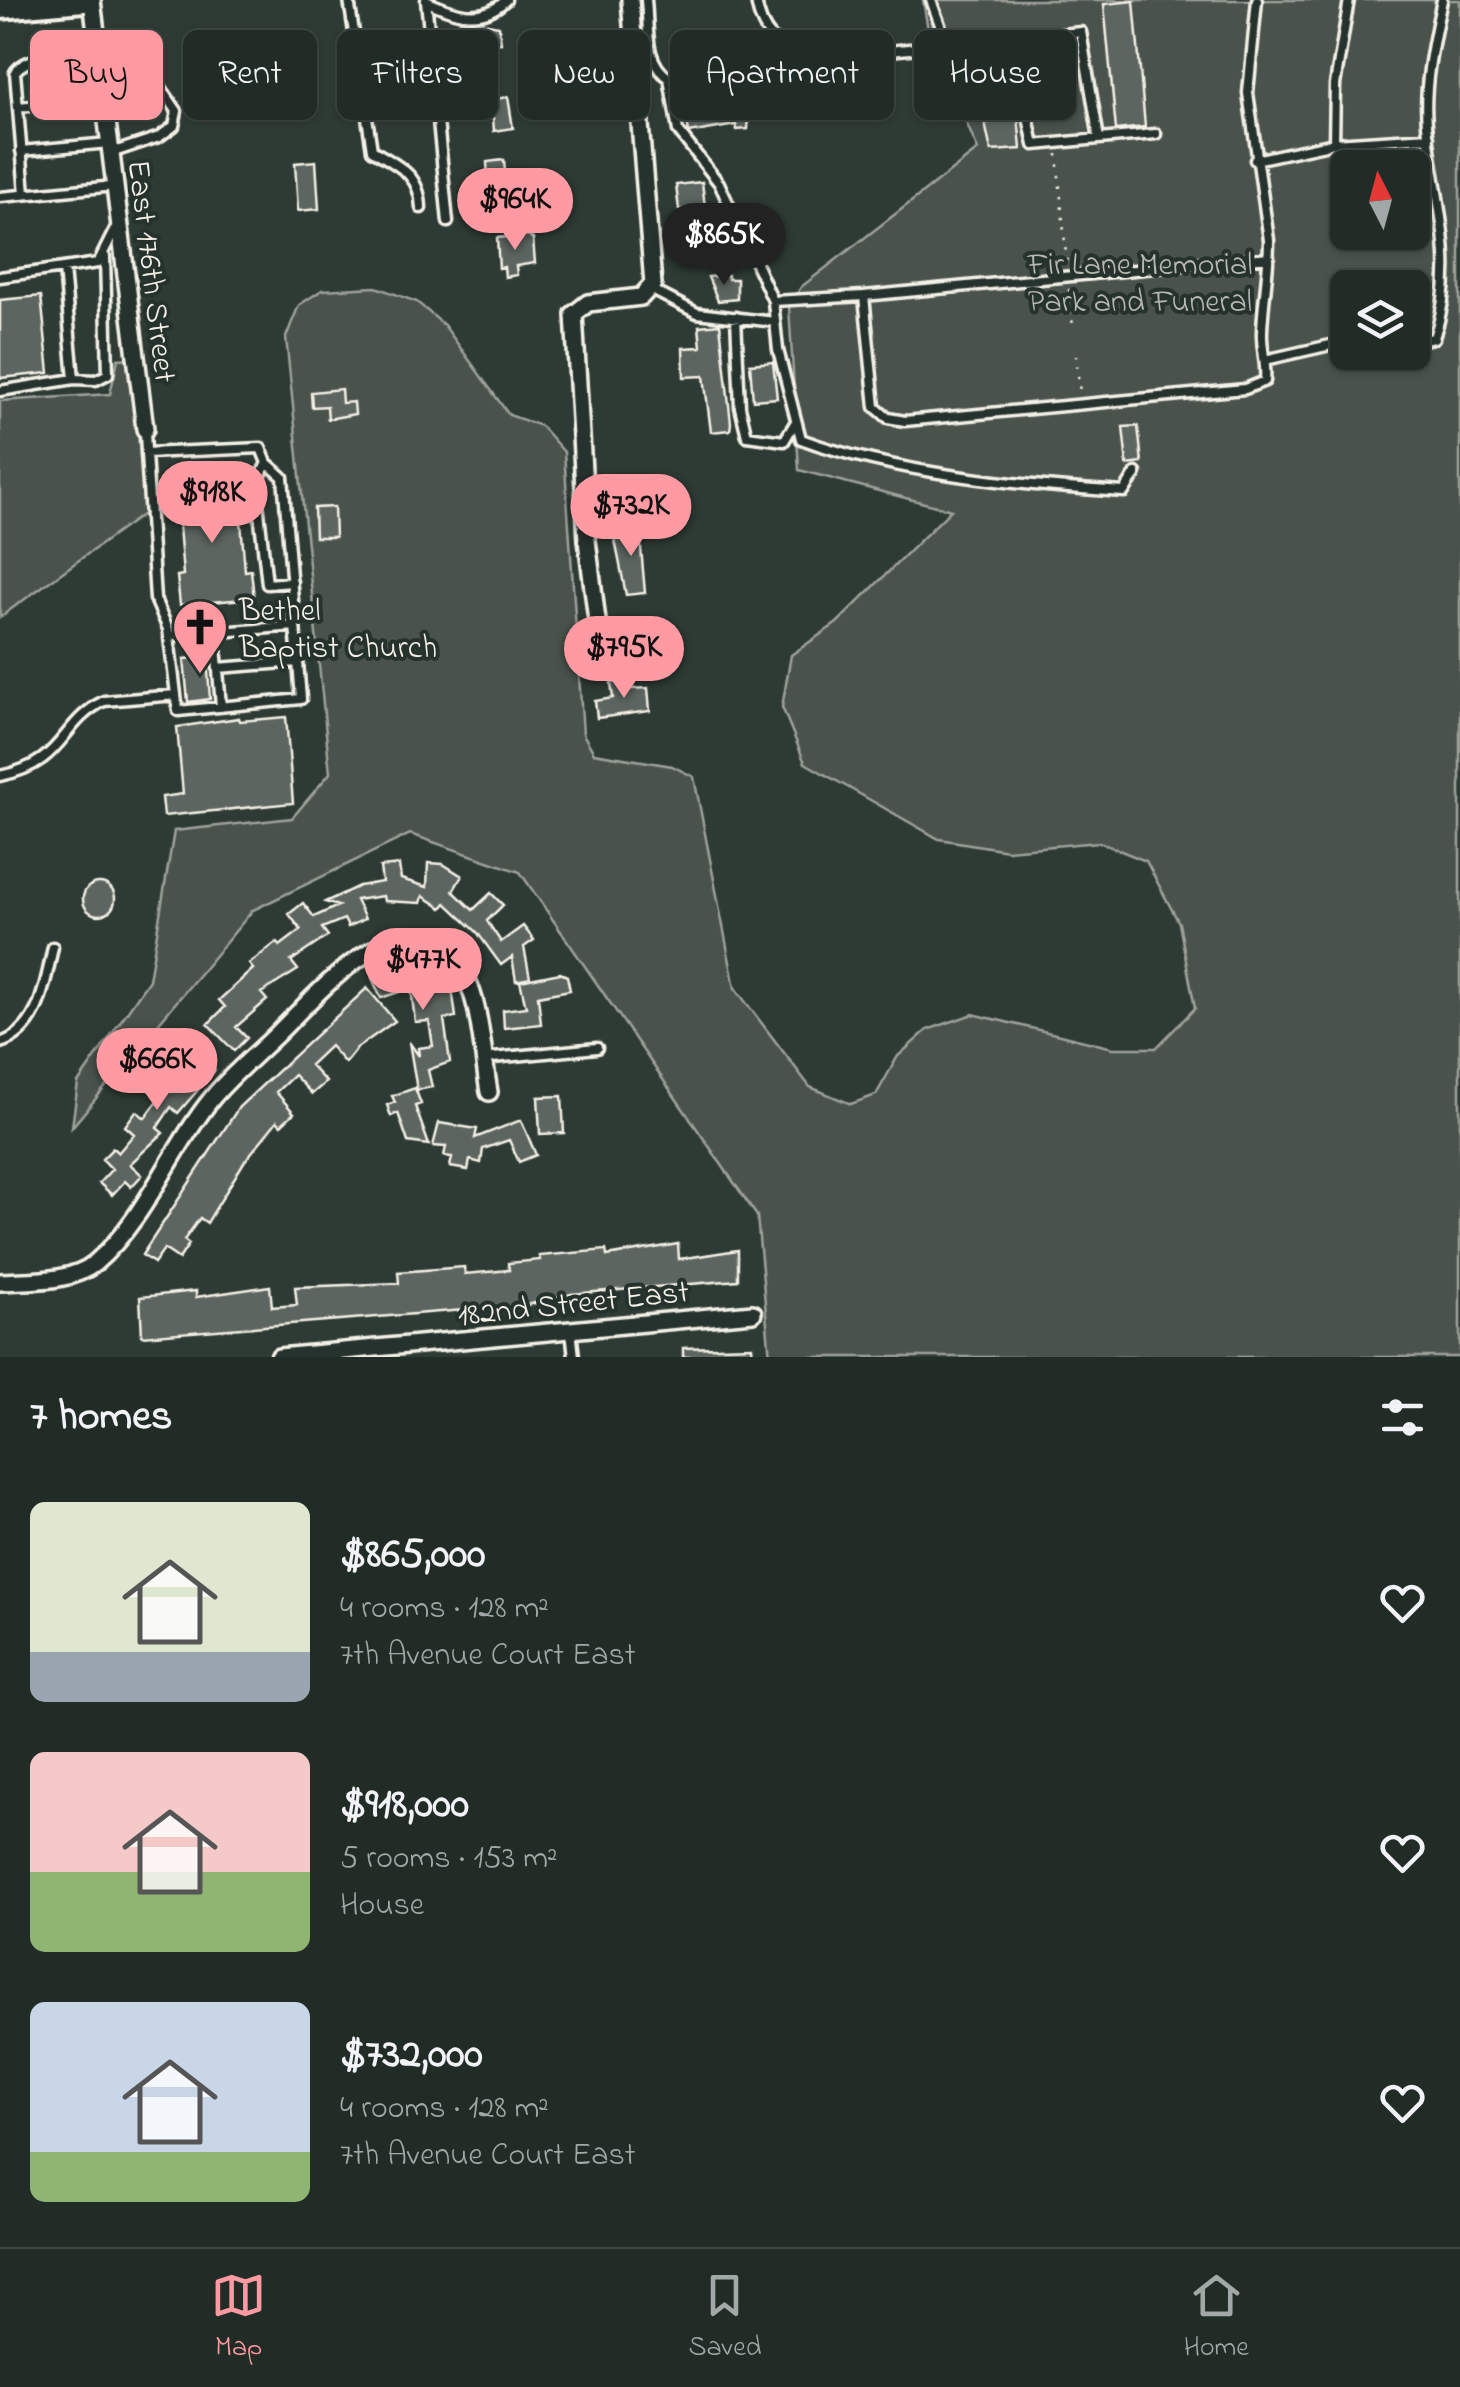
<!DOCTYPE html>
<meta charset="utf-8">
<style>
:root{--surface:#222c27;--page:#2e3833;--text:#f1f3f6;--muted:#a2a7a7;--line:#3f4844;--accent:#ff9aa2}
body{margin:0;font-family:"Indie Flower",sans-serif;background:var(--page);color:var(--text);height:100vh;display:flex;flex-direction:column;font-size:38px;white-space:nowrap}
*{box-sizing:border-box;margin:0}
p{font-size:32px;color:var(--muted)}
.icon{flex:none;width:55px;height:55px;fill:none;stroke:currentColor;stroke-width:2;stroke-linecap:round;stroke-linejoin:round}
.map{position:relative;height:1357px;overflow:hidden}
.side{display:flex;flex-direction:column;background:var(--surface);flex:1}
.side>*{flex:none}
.top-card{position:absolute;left:30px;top:30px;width:1400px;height:90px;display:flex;gap:20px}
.needle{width:65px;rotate:354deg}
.fabs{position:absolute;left:1330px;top:150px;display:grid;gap:20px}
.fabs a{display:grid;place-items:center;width:100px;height:100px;border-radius:15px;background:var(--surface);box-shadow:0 2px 8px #0004,0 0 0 2px var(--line);font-size:50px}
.price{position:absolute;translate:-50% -85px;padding:0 22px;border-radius:35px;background:var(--accent);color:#111;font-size:32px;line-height:65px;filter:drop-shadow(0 2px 5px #0008)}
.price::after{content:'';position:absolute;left:50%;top:60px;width:30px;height:22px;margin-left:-15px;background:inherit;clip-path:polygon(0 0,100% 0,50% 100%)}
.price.selected{background:#222;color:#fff}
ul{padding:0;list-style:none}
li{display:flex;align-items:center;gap:30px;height:250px;padding:0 30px}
li span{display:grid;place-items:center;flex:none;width:280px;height:200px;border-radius:15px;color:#555}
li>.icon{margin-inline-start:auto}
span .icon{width:120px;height:120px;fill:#fffc;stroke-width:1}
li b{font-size:42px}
h2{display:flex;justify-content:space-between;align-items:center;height:120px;padding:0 30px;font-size:42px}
.pill{padding:0 35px;border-radius:15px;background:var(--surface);box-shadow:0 2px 8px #0004,0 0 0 2px var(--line);font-size:35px;line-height:90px}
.pill.selected{background:var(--accent);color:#111}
.dock{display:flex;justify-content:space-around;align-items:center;height:140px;border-top:2px solid var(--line);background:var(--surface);font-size:28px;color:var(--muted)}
.dock a{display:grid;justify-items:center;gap:5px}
.dock .selected{color:var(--accent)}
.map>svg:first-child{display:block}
</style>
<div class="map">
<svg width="1460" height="1357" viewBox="0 0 1460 1357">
<rect width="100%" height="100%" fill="#2e3b34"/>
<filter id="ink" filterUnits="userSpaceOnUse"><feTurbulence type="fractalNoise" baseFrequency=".01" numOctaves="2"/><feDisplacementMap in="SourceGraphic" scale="20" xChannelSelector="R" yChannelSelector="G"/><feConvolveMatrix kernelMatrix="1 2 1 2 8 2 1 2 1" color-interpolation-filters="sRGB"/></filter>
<g filter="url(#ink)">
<path fill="#48524c" stroke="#9ea29a" stroke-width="2.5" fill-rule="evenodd" d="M 923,0 L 1460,0 L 1460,1357 L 770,1357 L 757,1216 L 520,872 L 410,834 L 253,910 L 72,1127 L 78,1083 L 149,980 L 174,831 L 292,818 L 330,773 L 286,337 L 299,305 L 322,290 L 376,287 L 417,302 L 444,325 L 509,415 L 541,426 L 564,452 L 583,734 L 594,753 L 672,766 L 694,777 L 735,988 L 810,1087 L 851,1104 L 876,1095 L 898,1056 L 927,1030 L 973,1014 L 1113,1048 L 1156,1048 L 1195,1008 L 1179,923 L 1146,861 L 1099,842 L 1007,850 L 939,839 L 805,763 L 782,707 L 791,655 L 837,623 L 951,510 L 799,470 L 789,307 L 801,287 L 978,150 L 929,36 ZM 1348,168 L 1412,168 L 1412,232 L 1348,232 ZM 1348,288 L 1412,288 L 1412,352 L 1348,352 Z
M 130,358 L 146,512 L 0,617 L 0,401 L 110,394 L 118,359 Z"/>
<path fill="#5c655e" stroke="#f4f1e8" stroke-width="2.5" d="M 1134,1 L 1145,127 L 1116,130 L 1104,4 Z
M 482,23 L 499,26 L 501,43 L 464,46 L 466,65 L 448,67 L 444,27 Z
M 566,85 L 567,95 L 595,93 L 596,108 L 543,115 L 541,94 L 548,93 L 548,87 Z
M 508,97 L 513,128 L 494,131 L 493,117 L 467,120 L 465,104 Z
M 707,104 L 708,118 L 749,113 L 748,129 L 737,130 L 736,125 L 689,133 L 685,106 Z
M 1018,116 L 1021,149 L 991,151 L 985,123 Z
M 504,160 L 508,208 L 477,210 L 476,197 L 485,196 L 484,181 L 488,180 L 487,162 Z
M 316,161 L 319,209 L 298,211 L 295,163 Z
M 702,182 L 705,207 L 679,210 L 676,185 Z
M 528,235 L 533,239 L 535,263 L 516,266 L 517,275 L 505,277 L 504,267 L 499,268 L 497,238 Z
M 728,275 L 728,279 L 737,279 L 737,299 L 718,301 L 708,277 Z
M 41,296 L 49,373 L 0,378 L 0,300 Z
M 720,324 L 731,423 L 730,430 L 711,432 L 704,376 L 684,377 L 683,348 L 701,347 L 699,326 Z
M 773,362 L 777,398 L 753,400 L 750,364 Z
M 341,389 L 342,403 L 354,402 L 355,414 L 328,419 L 327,406 L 312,407 L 311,392 Z
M 1138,426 L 1142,463 L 1127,465 L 1123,427 Z
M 218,476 L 219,491 L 234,490 L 234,497 L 239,497 L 245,571 L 251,570 L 254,598 L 180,605 L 177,576 L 183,575 L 177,502 L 181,502 L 180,495 L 194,493 L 193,478 Z
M 334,507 L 335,537 L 315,537 L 314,508 Z
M 639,525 L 645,593 L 626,595 L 615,540 L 620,539 L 619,526 Z
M 207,657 L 210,699 L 188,702 L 184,659 Z
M 628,681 L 629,689 L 648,688 L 650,711 L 597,718 L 595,701 L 613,698 L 611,683 Z
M 286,717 L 293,803 L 164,816 L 162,797 L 183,794 L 177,727 L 239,718 L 240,721 Z
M 428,863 L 443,864 L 462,876 L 453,891 L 473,910 L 491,893 L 503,905 L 487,921 L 501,942 L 523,926 L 534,940 L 524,947 L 530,978 L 516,981 L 512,957 L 501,965 L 477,932 L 446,903 L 442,908 L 423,896 L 421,903 L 384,901 L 383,896 L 356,900 L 365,919 L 348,927 L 344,919 L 322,928 L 328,936 L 291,961 L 298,970 L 261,993 L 267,1000 L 236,1027 L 247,1038 L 234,1051 L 208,1024 L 225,1007 L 219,1000 L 253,969 L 249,964 L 277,942 L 280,946 L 301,930 L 289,914 L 303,903 L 314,917 L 338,906 L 325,902 L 359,886 L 382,882 L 380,867 L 399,865 L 401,879 L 427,887 Z
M83 899a16 16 0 1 1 32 0a16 16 0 1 1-32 0Z
M 425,961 L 431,984 L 451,981 L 456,1017 L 444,1019 L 450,1062 L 428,1070 L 432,1087 L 417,1090 L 409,1042 L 419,1056 L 418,1048 L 433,1046 L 429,1021 L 415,1022 L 411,988 L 381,998 L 372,978 L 407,963 Z
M 560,973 L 567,976 L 570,990 L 538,996 L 541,1024 L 504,1028 L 503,1010 L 526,1007 L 520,981 Z
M 367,988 L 395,1021 L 357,1048 L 345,1063 L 330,1046 L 310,1065 L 326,1082 L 312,1094 L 294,1075 L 276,1092 L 294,1113 L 281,1125 L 277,1121 L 244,1162 L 207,1223 L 200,1218 L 184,1240 L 189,1244 L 179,1259 L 164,1249 L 154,1263 L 142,1255 L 239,1107 Z
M 187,1042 L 215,1070 L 178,1113 L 171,1107 L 157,1128 L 163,1133 L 130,1164 L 142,1175 L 131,1187 L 125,1181 L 112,1195 L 99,1183 L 112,1169 L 102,1159 L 113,1148 L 118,1153 L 134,1134 L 125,1126 L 136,1111 L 145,1118 L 160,1098 L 146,1088 Z
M 415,1088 L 421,1104 L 415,1106 L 429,1145 L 408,1142 L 398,1113 L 391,1116 L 387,1105 L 395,1102 L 392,1096 Z
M 562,1096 L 564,1133 L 540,1134 L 538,1097 Z
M 521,1120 L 536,1155 L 519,1162 L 509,1140 L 483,1149 L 481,1163 L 470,1160 L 468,1170 L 450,1167 L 452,1157 L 444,1156 L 446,1147 L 433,1146 L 439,1123 L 477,1129 L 475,1138 Z
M 678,1244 L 679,1259 L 738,1250 L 738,1280 L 571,1294 L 527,1305 L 142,1336 L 140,1297 L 196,1291 L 196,1297 L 270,1286 L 272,1307 L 297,1305 L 295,1287 L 399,1283 L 398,1272 L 464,1267 L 465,1274 L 509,1270 L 508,1263 L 540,1260 L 539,1256 L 606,1250 L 607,1256 Z
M 752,1346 L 753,1357 L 683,1357 L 683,1348 Z"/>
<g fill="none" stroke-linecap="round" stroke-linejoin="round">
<g stroke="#f4f1e8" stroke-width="15">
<path id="service" d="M 349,0 L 372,150 C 399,166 420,174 421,208
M 426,0 L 448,222
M 646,0 C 649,28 644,62 669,78 L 678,131 L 719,183 L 773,301 L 778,350 L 801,439 C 895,474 1024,486 1124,492 L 1136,473
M 756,0 C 760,31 778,51 808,59 L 1081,32 L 1099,139 L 1156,134
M 931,0 L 961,83 L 1019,75 L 1034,145 L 1099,139
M 1257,0 L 1248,93 L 1269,240 C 1269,271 1263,301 1262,331 C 1261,348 1267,364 1265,381 L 1245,389 L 905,421 L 888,418 L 875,407 L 864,296 L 1269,257
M 426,1 C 454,14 482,24 506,0
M 102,84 L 136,81 L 160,86 L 177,111 L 174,126 L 159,137 L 111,153
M 18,107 L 104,99
M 1334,143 L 1335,85 L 1349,0
M 21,151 L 109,143
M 1255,160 L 1334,143 L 1429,137
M 25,194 L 15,72 C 30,51 74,56 98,54
M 0,197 L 115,186
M 0,277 L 98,263 L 115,229
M 650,289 L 697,313 L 775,322
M 773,301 L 864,296
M 736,317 L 740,407 L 747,436 L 784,441 L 795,423
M 1412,342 L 1434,338 C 1460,262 1434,198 1427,124 C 1423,85 1434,38 1442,0
M 1265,360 L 1348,341
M 74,379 L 96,380 L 108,374 L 105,257
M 0,391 L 74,379 L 64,269
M 145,429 L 146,453 L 155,599 L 168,629 L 178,711 L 301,699 L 283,477 L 267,463 L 261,448 L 146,453
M 267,463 L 256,484 L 267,584 L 292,582
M 215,633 L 221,707
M 169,636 L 295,626
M 218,668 L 298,662
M 0,776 C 67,762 58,724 104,701 L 176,695
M 0,1043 C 40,1031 45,983 53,947
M 483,1059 L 597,1048
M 571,1330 L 574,1357"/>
</g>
<g stroke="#f4f1e8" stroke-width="22">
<path id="minor" d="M 92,0 L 145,429
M 608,667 L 600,645 L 587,540 L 574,314 L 588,303 L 641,297 L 653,284 L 630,0
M 0,1282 C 29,1280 71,1283 95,1263 C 146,1219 171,1148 213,1097 C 233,1073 257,1054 278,1033 C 317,995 401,892 456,961 C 481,992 482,1053 489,1092
M 279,1357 L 753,1313"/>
</g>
<g stroke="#f4f1e8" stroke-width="30">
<path id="primary" d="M 0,7 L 84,0"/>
</g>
<path stroke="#f4f1e8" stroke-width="2.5" stroke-dasharray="2.5 8" stroke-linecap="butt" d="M 1057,154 L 1067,266
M 1069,289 L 1073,327
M 1076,355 L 1080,393"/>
<use href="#service" stroke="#26332d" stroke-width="8"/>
<use href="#minor" stroke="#26332d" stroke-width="15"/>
<use href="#primary" stroke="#26332d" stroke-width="22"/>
</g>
</g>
<defs>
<g id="church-pin" transform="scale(2.875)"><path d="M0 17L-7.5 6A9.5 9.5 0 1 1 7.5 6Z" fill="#ff9aa2" stroke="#26332d"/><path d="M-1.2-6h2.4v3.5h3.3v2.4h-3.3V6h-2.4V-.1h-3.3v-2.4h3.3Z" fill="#111"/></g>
</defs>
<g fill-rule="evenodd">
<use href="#church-pin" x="200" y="627"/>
</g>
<g text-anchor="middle" stroke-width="8" stroke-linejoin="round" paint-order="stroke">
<g font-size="32" fill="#b8b9b1" stroke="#26332d">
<text x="1140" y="274">Fir Lane Memorial<tspan x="1140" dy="37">Park and Funeral</tspan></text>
</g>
<g font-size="32" fill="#f4f1e8" stroke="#26332d">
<text transform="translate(153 271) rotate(83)" y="11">East 176th Street</text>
<text transform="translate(573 1302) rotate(-6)" y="11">182nd Street East</text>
</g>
<g font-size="32" fill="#f4f1e8" stroke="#26332d" text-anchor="start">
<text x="239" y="620">Bethel<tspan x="239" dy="37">Baptist Church</tspan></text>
</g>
</g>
</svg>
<div class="fabs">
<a><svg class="needle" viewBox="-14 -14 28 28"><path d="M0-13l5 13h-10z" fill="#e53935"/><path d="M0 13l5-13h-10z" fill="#a2a7a7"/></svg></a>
<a><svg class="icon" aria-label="layers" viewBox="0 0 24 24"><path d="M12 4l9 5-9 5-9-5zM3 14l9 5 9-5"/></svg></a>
</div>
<b class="price" style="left:515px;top:253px">$964K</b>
<b class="price selected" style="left:724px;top:288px">$865K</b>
<b class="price" style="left:212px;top:546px">$918K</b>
<b class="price" style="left:631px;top:559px">$732K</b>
<b class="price" style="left:624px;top:701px">$795K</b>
<b class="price" style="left:423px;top:1013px">$477K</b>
<b class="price" style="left:157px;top:1113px">$666K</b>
<div class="top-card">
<a class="pill selected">Buy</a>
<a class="pill">Rent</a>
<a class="pill">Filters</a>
<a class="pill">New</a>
<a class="pill">Apartment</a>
<a class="pill">House</a>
</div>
</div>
<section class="side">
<h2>7 homes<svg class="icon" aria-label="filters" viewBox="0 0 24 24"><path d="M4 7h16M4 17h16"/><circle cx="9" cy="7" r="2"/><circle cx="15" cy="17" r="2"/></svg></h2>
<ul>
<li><span style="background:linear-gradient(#dfe7d0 75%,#9aa5b1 0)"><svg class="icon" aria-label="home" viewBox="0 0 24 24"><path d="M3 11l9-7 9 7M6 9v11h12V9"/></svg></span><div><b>$865,000</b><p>4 rooms · 128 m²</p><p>7th Avenue Court East</p></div><svg class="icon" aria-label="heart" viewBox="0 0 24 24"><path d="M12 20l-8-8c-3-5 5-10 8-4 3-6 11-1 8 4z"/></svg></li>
<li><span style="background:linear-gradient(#f6c9c9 60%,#8fb573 0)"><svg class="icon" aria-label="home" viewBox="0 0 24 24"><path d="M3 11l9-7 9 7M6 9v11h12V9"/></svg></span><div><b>$918,000</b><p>5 rooms · 153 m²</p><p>House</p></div><svg class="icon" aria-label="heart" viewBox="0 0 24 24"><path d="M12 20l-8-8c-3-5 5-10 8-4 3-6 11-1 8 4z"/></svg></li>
<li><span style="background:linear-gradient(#c9d6e8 75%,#8fb573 0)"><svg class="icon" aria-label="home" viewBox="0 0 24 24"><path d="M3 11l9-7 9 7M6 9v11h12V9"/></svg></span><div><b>$732,000</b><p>4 rooms · 128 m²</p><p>7th Avenue Court East</p></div><svg class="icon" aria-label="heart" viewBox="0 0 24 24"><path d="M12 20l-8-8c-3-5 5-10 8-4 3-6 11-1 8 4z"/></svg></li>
</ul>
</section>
<nav class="dock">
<a class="selected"><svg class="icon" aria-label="map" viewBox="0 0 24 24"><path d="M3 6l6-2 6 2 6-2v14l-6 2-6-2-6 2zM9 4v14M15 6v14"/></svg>Map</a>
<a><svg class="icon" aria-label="saved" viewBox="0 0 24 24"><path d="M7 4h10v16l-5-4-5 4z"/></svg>Saved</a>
<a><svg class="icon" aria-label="home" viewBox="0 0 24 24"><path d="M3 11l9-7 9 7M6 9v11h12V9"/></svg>Home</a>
</nav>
